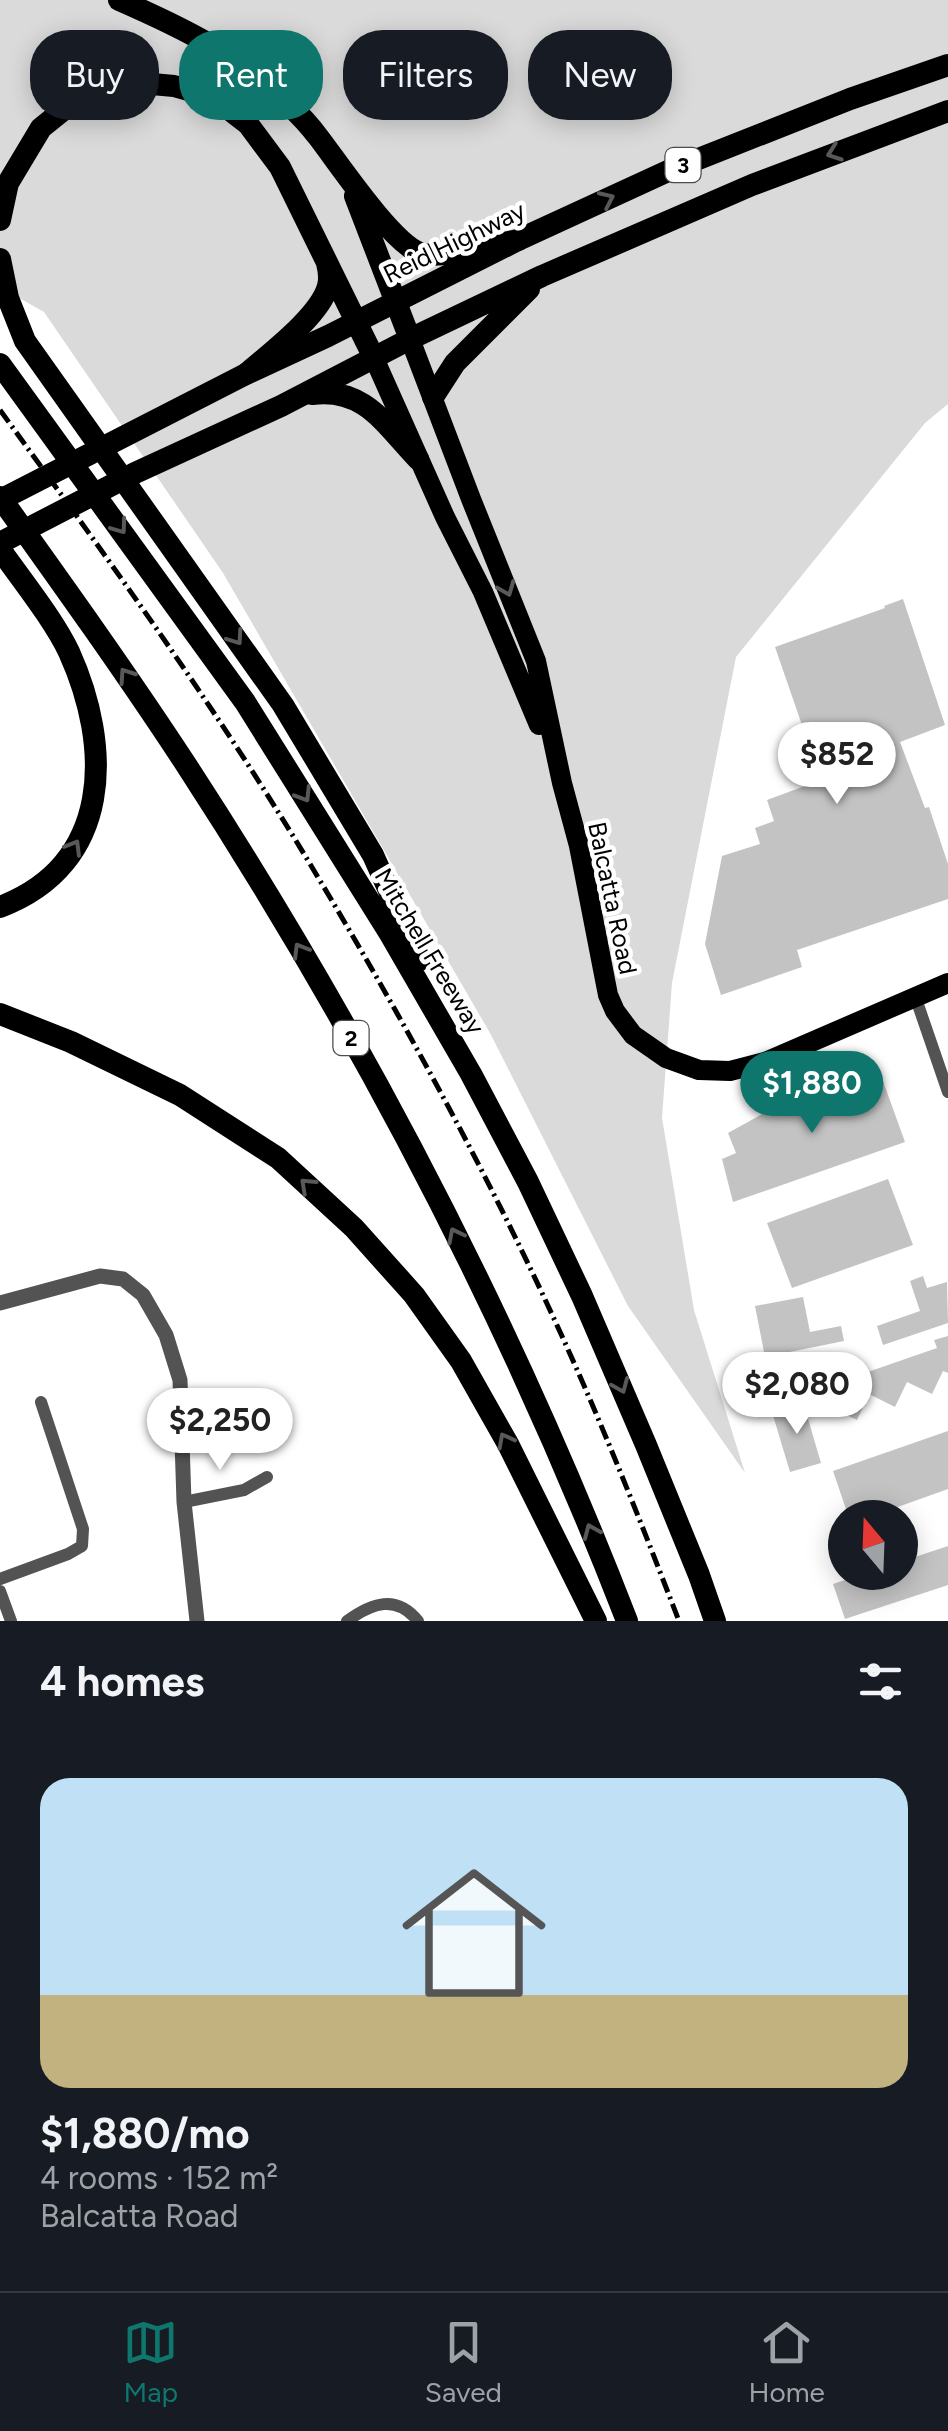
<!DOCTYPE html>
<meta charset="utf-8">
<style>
:root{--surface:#171b24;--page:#242831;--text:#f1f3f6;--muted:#9ea1a6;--line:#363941;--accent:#0f766e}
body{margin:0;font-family:Figtree,sans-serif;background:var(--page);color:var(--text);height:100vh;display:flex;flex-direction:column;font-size:38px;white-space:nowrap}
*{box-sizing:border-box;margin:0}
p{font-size:32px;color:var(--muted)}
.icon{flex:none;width:55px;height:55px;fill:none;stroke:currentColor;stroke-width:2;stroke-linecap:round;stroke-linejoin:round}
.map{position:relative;height:1621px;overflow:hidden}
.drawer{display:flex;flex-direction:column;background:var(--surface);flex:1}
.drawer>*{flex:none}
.top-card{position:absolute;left:30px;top:30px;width:890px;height:90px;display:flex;gap:20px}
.needle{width:65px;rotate:341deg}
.fabs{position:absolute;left:828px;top:1500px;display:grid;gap:20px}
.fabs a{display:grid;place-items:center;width:90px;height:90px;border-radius:50%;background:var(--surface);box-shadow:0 5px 25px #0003;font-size:50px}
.price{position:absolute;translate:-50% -85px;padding:0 22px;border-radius:35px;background:#fff;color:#222;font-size:32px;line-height:65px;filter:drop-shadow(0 2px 5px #0008)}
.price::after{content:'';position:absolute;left:50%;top:60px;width:30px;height:22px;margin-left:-15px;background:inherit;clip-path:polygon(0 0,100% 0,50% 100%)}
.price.current{background:var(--accent);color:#fff}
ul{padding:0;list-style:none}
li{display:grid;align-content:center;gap:20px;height:530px;padding:0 40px}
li+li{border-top:2px solid var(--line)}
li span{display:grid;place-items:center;height:310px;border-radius:30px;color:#555}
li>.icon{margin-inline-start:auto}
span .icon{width:180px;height:180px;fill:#fffc;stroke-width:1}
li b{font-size:42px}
h2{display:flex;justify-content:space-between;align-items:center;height:120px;padding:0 40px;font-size:42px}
.chip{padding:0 35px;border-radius:40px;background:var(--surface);box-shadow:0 5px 25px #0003;font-size:35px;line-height:90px}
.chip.current{background:var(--accent);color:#fff}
.dock{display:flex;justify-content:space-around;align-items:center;height:140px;border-top:2px solid var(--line);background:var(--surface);font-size:28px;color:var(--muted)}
.dock a{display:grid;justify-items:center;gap:5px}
.dock .current{color:var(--accent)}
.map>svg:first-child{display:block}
</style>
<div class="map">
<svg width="948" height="1621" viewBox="0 0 948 1621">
<rect width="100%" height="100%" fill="#fff"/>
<path fill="#dadada" d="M 0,0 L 948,0 L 948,404 L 925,423 L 736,657 L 672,983 L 662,1118 L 694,1310 L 745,1473 L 628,1306 L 490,1033 L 223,573 L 44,312 L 0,287 Z"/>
<path fill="#c3c3c3" d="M 903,599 L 945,725 L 900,742 L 925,808 L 929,807 L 948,864 L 948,899 L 797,950 L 802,967 L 721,995 L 705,944 L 722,856 L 760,844 L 755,828 L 774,821 L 767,800 L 821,780 L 775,647 L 885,608 L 884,606 Z
M 879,1070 L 905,1142 L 733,1202 L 722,1159 L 736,1153 L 728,1133 L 775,1107 Z
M 888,1179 L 913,1245 L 792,1288 L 767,1223 Z
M 923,1276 L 927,1288 L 947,1282 L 948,1323 L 883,1345 L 877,1326 L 920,1311 L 910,1281 Z
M 803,1297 L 810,1332 L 841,1326 L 844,1341 L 765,1357 L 755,1306 Z
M 948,1336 L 948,1373 L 943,1371 L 932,1394 L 907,1382 L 895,1407 L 869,1394 L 857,1420 L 817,1401 L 813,1391 L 937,1348 L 934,1340 Z
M 803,1402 L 821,1463 L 790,1472 L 772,1412 Z
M 948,1431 L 948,1489 L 867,1518 L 849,1518 L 833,1471 Z
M 948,1546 L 948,1585 L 845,1619 L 833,1584 L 868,1572 L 900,1572 L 900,1562 Z"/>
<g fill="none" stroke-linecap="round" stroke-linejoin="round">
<path stroke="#535353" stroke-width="12" d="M 915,996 L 948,1092
M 184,1502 L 244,1490 L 267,1477
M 0,1579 L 68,1554 L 82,1546 L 83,1529 L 41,1402
M 0,1591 L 11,1621
M 347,1621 C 372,1603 396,1594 418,1621"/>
<path stroke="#535353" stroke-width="15" d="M 0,1303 L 100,1276 L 123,1279 L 143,1295 L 166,1335 L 180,1380 L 184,1502 L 197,1621"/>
<path stroke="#000" stroke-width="20" d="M 410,339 L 471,499 L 536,661 L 562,783 L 579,846 L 608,995 L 615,1011 L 633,1035 L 666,1058 L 699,1070 L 730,1071 L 765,1062 L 948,983
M 374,358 L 445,517 L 483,592 L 539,725"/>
<path stroke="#000" stroke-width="22" d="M 312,394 C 365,387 385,425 418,459
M 433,397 L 455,363 L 529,289
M 0,500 L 246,374 L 328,336 L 518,240 L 668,171 L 850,99 L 948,65
M 0,543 L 135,473 L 281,406 L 410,339 L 542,276 L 752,185 L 948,111"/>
<path stroke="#000" stroke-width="22" d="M 119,0 C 183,28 237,54 288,104 C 299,114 310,126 319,138 C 339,164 391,242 420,253 C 438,260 497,244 518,240
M 355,196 L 410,339
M 0,220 L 8,183 L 41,128 L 72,103 L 107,88 L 141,83 L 174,86 L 202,94 L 226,107 L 248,124 L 280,167 L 374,358
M 0,259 L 8,298 L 25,341 L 283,705 L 373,855 L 420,960
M 0,364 L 245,702 L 390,934 L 471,1074 L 528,1182 L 582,1296 L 646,1445 L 699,1575 L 715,1621
M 246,374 C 269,354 320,316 328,286 C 330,279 329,271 327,263
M 0,497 C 63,585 126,673 185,763 C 361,1033 511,1321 627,1621
M 0,549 C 21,579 54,620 69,652 C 112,747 113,864 0,907
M 0,1014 L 71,1042 L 180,1095 L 278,1158 L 354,1228 L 414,1295 L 461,1361 L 508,1444 L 596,1621"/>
<path stroke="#000" stroke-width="5" stroke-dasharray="15 5 2.5 5" stroke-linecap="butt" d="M 0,410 C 111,563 223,717 319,879 C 407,1026 490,1178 561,1334 C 604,1428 642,1525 679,1621"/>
</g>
<defs><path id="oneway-chevron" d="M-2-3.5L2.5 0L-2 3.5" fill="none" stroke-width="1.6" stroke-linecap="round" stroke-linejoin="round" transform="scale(2.5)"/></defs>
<g stroke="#595959">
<use href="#oneway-chevron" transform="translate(834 153) rotate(160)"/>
<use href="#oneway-chevron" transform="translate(607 199) rotate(-25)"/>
<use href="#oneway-chevron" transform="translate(120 527) rotate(54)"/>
<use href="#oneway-chevron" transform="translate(507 589) rotate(68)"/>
<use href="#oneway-chevron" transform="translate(236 638) rotate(55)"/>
<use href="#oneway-chevron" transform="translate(126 675) rotate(-124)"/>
<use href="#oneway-chevron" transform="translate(304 795) rotate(58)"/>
<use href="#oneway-chevron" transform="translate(74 847) rotate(-59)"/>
<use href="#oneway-chevron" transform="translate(300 950) rotate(-121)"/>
<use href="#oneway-chevron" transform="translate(307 1185) rotate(-137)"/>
<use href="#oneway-chevron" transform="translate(455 1235) rotate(-117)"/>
<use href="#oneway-chevron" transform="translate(621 1386) rotate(67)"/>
<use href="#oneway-chevron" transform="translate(505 1440) rotate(-118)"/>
<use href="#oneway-chevron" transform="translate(591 1531) rotate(-113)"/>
</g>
<g text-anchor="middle" stroke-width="9" stroke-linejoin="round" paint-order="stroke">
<g fill="#fff" stroke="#4c4c4c" stroke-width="2.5">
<rect x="665.5" y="148" width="35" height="34" rx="8"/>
<rect x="333.5" y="1021" width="35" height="34" rx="8"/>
</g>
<g font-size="22" font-weight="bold" fill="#000">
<text x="683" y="173">3</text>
<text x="351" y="1046">2</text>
</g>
<g font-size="25" fill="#000" stroke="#fff">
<text transform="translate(454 242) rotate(-26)" y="9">Reid Highway</text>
<text transform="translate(613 898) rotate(78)" y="9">Balcatta Road</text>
<text transform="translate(430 951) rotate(59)" y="9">Mitchell Freeway</text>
</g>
</g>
</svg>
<div class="fabs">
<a><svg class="needle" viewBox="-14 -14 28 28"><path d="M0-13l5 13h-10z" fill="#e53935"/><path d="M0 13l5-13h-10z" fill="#9ea1a6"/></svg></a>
</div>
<b class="price" style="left:837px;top:807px">$852</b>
<b class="price current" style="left:812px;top:1136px">$1,880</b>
<b class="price" style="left:797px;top:1437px">$2,080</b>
<b class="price" style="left:220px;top:1473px">$2,250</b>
<div class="top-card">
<a class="chip">Buy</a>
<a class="chip current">Rent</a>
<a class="chip">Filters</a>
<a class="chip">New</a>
</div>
</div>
<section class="drawer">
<h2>4 homes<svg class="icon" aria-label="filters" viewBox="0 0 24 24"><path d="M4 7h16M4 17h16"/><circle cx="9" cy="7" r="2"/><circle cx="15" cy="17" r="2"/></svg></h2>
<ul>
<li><span style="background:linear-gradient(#bfe0f5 70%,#c2b280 0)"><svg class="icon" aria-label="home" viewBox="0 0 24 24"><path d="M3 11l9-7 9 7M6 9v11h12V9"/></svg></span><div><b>$1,880/mo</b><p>4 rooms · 152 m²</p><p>Balcatta Road</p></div></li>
</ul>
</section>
<nav class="dock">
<a class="current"><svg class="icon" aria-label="map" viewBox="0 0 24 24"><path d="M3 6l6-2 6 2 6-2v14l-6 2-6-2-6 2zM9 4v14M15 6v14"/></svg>Map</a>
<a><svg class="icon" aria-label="saved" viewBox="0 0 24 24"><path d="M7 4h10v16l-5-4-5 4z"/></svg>Saved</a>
<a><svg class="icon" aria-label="home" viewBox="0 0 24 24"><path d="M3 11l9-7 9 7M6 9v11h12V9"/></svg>Home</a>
</nav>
